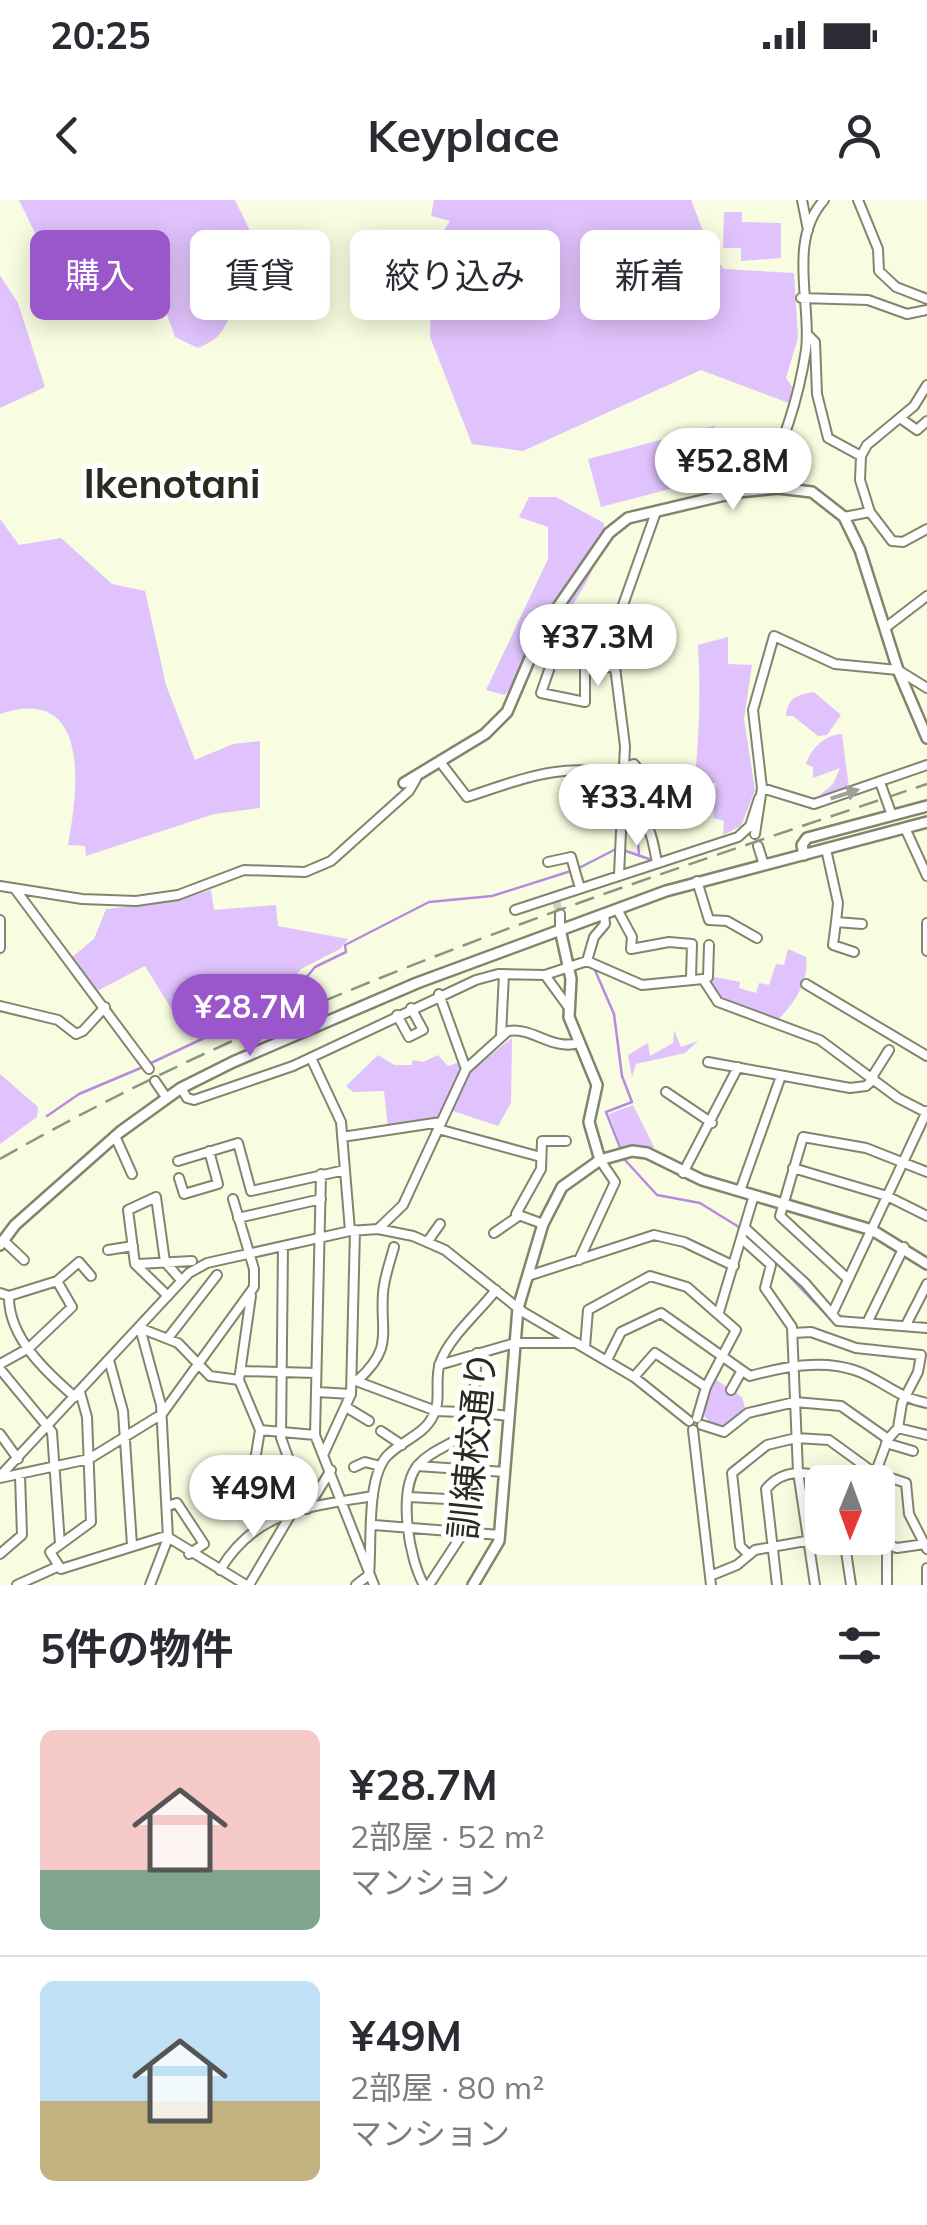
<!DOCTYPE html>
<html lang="ja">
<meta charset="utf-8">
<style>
:root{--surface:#fff;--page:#f2f2f3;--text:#2b2b33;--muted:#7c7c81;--line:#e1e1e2;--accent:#9a57cc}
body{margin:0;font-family:Mulish,"Noto Sans JP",sans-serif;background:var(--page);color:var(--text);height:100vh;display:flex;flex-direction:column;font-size:38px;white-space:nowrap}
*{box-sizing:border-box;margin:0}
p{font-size:32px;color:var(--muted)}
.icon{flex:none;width:55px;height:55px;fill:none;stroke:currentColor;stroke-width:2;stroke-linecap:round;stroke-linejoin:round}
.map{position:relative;height:1385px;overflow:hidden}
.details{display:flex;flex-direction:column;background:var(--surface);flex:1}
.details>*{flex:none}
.top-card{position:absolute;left:30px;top:30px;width:868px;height:90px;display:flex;gap:20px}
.needle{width:65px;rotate:181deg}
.buttons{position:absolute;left:805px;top:1265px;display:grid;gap:20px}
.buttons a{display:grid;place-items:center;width:90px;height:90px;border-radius:15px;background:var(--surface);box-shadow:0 5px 25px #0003;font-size:50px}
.price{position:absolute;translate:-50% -85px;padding:0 22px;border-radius:35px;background:#fff;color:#222;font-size:32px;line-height:65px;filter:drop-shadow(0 2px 5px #0008)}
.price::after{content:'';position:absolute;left:50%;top:60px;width:30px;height:22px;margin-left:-15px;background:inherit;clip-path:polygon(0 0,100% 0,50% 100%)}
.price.active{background:var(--accent);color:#fff}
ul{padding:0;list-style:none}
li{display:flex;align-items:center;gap:30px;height:250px;padding:0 40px}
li+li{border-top:2px solid var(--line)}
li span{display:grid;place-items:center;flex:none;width:280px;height:200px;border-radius:15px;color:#555}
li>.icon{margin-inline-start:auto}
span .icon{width:120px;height:120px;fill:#fffc;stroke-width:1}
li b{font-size:42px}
h2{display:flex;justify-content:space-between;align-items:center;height:120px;padding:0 40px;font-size:42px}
.pill{padding:0 35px;border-radius:15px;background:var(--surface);box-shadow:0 5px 25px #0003;font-size:35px;line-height:90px}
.pill.active{background:var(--accent);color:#fff}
.status{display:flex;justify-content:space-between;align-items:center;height:70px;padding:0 50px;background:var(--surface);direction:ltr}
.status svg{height:28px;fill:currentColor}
header{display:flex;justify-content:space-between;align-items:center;height:130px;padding:0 40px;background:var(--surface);font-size:45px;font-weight:700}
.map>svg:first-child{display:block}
</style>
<div class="status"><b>20:25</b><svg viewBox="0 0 49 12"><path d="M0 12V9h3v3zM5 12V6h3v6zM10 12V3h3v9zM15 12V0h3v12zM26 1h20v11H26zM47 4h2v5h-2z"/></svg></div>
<header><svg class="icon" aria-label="back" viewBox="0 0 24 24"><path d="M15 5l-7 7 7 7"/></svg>Keyplace<svg class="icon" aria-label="person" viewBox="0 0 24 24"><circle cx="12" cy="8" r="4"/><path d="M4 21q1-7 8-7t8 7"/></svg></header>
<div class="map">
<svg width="927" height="1385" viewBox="0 0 927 1385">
<rect width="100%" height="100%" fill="#f8fde1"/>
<path fill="#e0c2fc" d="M 19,0 L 235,0 L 253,37 L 286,36 L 320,59 L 315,70 C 283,76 258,82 236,109 C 219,130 227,135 198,148 L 175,137 L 157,87 L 65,120 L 51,66 Z
M 434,0 L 691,0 L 712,54 L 724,69 L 794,73 L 798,138 L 786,178 L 792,187 L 789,203 L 701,170 L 523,251 L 472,244 L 430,137 L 431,101 L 444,30 L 450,21 L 431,16 Z
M 724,12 L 742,12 L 742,22 L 781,23 L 781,58 L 741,61 L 741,48 L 723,48 Z
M 0,75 L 18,103 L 45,187 L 0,208 Z
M 714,226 L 727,274 L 601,307 L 588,259 Z
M 529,297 L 556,297 L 604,323 C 608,374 536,453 505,495 L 486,490 L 548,359 L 548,327 L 519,317 Z
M 0,319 L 19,345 L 61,338 L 112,384 L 145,391 L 166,485 L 195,560 L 233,544 L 260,541 L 260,608 L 214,614 L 86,656 L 85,646 L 68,645 C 78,591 92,483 0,514 Z
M 728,437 L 728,464 L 752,465 L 744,519 L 755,590 L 741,626 L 723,635 L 724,621 L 713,618 L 716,583 L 694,585 C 699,543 701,492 698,445 Z
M 814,492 L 841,515 L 827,535 L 818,536 L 793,516 L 786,516 C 788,497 797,495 814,492 Z
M 842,534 L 849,588 L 813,601 L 833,584 L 840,568 L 813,578 L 813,567 L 806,564 C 811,548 825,535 842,534 Z
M 211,690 L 214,710 L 276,705 L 278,726 L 348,739 L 340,749 L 301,769 L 282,793 L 222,819 L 196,816 L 180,823 L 145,766 L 97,791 L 71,758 L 94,739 L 106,709 L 173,701 Z
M 788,749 L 806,757 C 809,782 795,802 778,820 C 752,811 715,808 710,776 L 740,782 L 739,788 L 756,793 L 759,783 L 769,785 L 776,764 L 784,765 Z
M 674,830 L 681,847 L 698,841 L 685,853 L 636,864 L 632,877 L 628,855 L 648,843 L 650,856 L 673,843 Z
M 512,838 L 511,903 L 498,926 L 444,908 L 440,921 L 388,928 L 384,891 L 353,892 L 346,886 L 378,855 L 394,865 L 412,865 L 412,860 L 423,862 L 438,855 L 448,866 L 460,862 L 461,879 Z
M 0,874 L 38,907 L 37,917 L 0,944 Z
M 633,905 L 654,947 L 652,952 L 622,949 L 609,914 Z
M 715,1179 L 742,1197 L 746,1211 L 725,1228 L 713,1227 L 702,1213 Z"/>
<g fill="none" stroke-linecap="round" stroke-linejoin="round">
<path stroke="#b78ade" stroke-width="2.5" d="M 635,616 L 639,653
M 762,617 L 764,596
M 623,650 L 649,659
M 579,668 L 616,649
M 594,768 L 614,814 L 622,876 L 632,902 L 606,912 L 625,960 L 657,995 L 700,1003 L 742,1029
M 151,863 L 289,798 L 315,767 L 346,752 L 345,745 L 429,702 L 492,696 L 571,671
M 47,916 L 79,894 L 143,867
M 773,1059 L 835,1124 L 911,1130
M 225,1377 L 239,1385"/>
<path stroke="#cfd3ba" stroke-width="8" stroke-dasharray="8 4" stroke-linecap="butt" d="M 556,701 L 560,714"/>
<g stroke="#81856c" stroke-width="12">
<path id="minor" d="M 802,0 L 808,30
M 858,0 L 878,49 L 879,71 L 896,87 L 927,99
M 801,98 L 868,100 L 907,114 L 927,110
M 807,134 L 815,142 L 817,194 L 828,238 L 861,256 L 860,280 L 870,312 L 844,317
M 900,218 L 917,230 L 927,221
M 861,256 L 867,245 L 914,206 L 927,185
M 761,290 C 783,244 798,202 806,150 C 812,106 787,41 824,0
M 870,312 L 892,341 L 903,342 L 927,329
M 885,428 L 927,396
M 549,470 L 541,493 L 585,502 L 585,468 L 615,467
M 441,563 L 467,597 C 526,578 562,561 625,576
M 625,567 L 634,564 L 643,575 L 639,614
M 762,588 L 814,604 L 927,565
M 623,606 C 650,619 652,634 657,663
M 905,628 L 927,676
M 755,634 L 762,588 L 753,510 L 774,436 L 835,464 L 898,470 L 927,488
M 758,646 L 764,665
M 826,649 L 838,703 L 836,722 L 862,724
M 548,662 L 571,657 L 580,688
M 619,675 L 625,546 L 615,467 L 617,443 L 623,405 L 656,312
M 697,681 L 709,720 L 727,721 L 757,738
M 0,686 L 82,699 L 136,701 L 178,695 L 244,670 L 305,672 L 331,661 L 409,591 L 416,579
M 15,689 L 149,869
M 617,709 L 632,737 L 631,749 L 669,742 L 692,744 L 691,778
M 515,710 L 738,637 L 750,626 L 759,598
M 560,714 L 560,729
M 0,720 L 0,748
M 836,722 L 833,745 L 854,752
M 927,723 L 927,751
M 587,761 L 594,737 L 605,724 L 604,714
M 545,775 L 569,808
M 708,777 L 709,745
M 806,784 L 927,856
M 0,806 L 58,820 L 76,834 L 83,831 L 105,807
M 397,815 L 409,837 L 423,830 L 411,808
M 501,835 L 504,774
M 311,858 L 341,922 L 350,1031
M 708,862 L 850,888 L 866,886 L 874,879
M 466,869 L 508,831 C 534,827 551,851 580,843
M 872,877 L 889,850
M 155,881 L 166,897
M 181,888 L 187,898 L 194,900 L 293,866 L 476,780 L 498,774 L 545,775 L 587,761 L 642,785 L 703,779 L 718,802 L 820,840 L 898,898 L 927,913
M 666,892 L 712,923
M 438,929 L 541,957
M 115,936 L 132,974
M 342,937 L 441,922
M 178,961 L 238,943 L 251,991 L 345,970
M 793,968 L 887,996 L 927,1016
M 683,973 L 738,867
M 321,974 L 315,1235 L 374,1385
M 179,978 L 184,994 L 218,984 L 209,951
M 740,991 L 781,876
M 238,1018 L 321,999
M 543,1024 L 516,1014 L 541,969 L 542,941 L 566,941
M 745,1028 L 805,1083 L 838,1121 L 927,1128
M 378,1029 L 403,1005 L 466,869 L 439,794
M 494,1033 L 520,1015
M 742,1039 L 771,1065 L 765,1088 L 792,1127 L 798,1272 L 815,1385
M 3,1040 L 24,1060
M 428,1041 L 440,1024
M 283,1046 L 281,1238 L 307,1309
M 108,1050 L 133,1046
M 579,1060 L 615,982 L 600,960
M 138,1064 L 192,1061
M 528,1076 L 654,1035 L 684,1042 L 734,1066
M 848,1079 L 780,1016 L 803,937 L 866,948 L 927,972
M 57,1081 L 79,1062 L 91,1076
M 0,1093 L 9,1096 L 57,1081 L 72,1107 L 29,1148 L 0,1164
M 9,1096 C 8,1137 46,1172 75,1197
M 168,1096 L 135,1064 L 128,1010 L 156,997 L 165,1062 L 181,1080
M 251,1096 L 239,1180 L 260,1230
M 719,1112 L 754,995
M 832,1114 L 927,911
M 867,1123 L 904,1047
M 906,1125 L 927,1084
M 793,1133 L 811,1132 L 856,1148 L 921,1155 L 918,1172 L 902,1203 L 898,1228 L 888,1239 L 872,1282
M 168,1138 L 217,1075
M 585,1147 L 588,1110 L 650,1076 L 687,1087 L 736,1130 L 706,1187 L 697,1218
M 109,1160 L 123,1211 L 132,1345
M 607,1160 L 621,1132 L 661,1113 L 750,1176 C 783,1167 821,1159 854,1170 C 880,1178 897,1198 927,1203
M 439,1165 L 515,1143 L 577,1143
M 0,1169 L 52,1232 L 60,1344
M 241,1171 L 316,1173
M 634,1177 L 655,1153 L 706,1187
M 358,1180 C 394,1147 380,1133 383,1093 C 384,1078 390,1062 394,1047
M 356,1181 L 436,1211 L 461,1212
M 731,1190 L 741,1172
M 80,1192 L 87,1217 L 91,1322 L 50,1352 L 61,1369 L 166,1336 L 246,1385
M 317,1192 L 351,1194
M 346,1207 L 369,1221
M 473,1212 L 509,1216
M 702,1225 L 724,1232 L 748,1213 L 795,1202 L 841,1206 L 888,1239
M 898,1228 L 927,1235
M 693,1230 L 711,1385
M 381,1231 L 402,1245
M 0,1234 L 18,1259
M 886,1243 L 913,1251
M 324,1253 L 351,1194 L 355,1030
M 417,1266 L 505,1272
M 354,1267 L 365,1262 L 380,1266
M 0,1276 L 189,1073 L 207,1063 L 350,1031 L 378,1029 L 413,1036 L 445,1050 L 523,1112 L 634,1177 L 689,1221
M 0,1278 L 89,1259 L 162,1214 L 254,1087 L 254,1069 L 233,999
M 409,1297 L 466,1300
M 167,1306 L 177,1303 L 204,1344 L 189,1354
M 307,1309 L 331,1270
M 258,1325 L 252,1279 L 260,1230 L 315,1235
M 374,1325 L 500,1335
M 844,1338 L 851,1385
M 868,1338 L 897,1348 L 925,1344
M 0,1354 L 22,1335 L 20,1275
M 748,1354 L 740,1346 L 732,1273 L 767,1245 L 796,1238 L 829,1240 L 873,1272 L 906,1283 L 909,1314 L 927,1349
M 220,1370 C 256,1310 308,1307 373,1296
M 710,1376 L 737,1365 L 755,1350 L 823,1338
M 17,1385 L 59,1366
M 150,1385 L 168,1338 L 161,1205 L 140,1128 L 178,1143 L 210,1176 L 239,1180
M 249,1385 L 291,1314
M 356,1385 L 369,1375 C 372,1343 366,1279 387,1256 C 401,1241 424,1235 433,1216 C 442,1200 434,1180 440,1163 C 449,1137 479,1112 496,1090
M 424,1385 C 409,1360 397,1290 418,1265 C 431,1250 454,1244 470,1231
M 429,1385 L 465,1330 L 477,1153
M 777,1385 L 766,1289 C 783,1268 809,1270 830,1282
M 887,1385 L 887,1346
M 927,1385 L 927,1368"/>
</g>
<g stroke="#81856c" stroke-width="14">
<path id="tertiary" d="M 404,583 L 485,534 L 507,512 L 542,430 L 609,333 L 628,318 L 738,292 L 778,288 L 812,292 L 844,317 L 860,350 L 898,470 L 927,538
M 804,655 L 802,645 L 807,638 L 927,606
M 560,729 L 571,779 L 569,817 L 597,885 L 589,922 L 600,960
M 0,1045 L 15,1025 L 120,932 L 181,888 L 233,862 L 417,783 L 666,691 L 927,622
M 473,1385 L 499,1341 L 518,1108 L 543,1024 L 562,987 L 600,960 L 632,951 L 647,953 L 702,980 L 872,1030 L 927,1064"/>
</g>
<use href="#minor" stroke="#fff" stroke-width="8"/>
<use href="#tertiary" stroke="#fff" stroke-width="9"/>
<path stroke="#909380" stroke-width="2.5" stroke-dasharray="20 10" stroke-linecap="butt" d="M 0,959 C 292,792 610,691 927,584"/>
<g stroke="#81856c" stroke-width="12" stroke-linecap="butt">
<path id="minor-bridge" d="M 881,585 L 890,610"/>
</g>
<use href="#minor-bridge" stroke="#fff" stroke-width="8"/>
</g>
<defs><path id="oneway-solid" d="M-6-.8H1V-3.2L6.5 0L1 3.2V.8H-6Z" transform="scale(2.5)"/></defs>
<use fill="#9fa09b" href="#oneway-solid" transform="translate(845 594) rotate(-18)"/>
<g text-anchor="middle" stroke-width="10" stroke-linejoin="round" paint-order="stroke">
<g font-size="38" fill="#292b20" stroke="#fff">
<text transform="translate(473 1245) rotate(-84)" y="13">訓練校通り</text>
</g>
<g font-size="40" font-weight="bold" fill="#292b20" stroke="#fff">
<text x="172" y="298">Ikenotani</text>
</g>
</g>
</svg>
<div class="buttons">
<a><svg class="needle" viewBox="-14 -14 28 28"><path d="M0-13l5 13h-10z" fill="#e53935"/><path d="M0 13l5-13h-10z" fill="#7c7c81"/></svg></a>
</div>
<b class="price" style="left:733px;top:313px">¥52.8M</b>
<b class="price" style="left:598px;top:489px">¥37.3M</b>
<b class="price" style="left:637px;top:649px">¥33.4M</b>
<b class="price active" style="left:250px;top:859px">¥28.7M</b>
<b class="price" style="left:254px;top:1340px">¥49M</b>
<div class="top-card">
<a class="pill active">購入</a>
<a class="pill">賃貸</a>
<a class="pill">絞り込み</a>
<a class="pill">新着</a>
</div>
</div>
<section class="details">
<h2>5件の物件<svg class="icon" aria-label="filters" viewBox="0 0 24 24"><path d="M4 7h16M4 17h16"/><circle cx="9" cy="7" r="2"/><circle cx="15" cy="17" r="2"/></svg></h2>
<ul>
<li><span style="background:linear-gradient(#f6c9c9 70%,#7fa58c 0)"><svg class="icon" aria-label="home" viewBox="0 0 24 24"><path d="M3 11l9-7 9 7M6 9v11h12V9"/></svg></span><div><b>¥28.7M</b><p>2部屋 · 52 m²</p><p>マンション</p></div></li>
<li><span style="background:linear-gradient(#bfe0f5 60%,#c2b280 0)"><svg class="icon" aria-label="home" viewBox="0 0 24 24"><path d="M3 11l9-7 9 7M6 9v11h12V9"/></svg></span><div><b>¥49M</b><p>2部屋 · 80 m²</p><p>マンション</p></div></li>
</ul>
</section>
